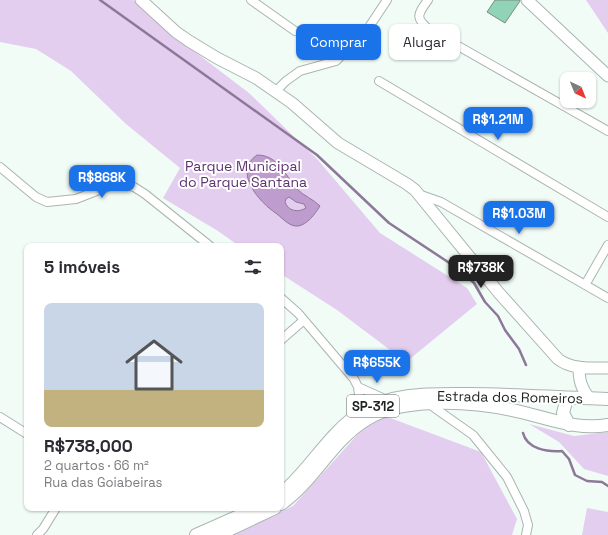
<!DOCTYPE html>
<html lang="pt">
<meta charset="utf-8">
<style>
:root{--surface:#fff;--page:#f2f2f3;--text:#2b2b33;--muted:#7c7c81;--accent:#1a73e8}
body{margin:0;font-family:"Space Grotesk",sans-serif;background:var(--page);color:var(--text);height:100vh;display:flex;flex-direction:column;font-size:15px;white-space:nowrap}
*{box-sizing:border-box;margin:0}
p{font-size:13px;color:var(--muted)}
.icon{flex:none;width:22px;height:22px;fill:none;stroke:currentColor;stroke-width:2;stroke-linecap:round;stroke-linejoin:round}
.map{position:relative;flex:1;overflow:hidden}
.drawer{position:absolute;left:24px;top:243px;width:260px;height:268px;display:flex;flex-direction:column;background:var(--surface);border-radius:8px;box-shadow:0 1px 3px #0004}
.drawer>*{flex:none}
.guide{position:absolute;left:296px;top:24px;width:252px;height:36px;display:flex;gap:8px}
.needle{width:26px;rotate:137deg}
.buttons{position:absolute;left:560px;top:72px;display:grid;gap:8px}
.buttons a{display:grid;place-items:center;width:36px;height:36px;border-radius:8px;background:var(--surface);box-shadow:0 1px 3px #0004;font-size:20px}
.price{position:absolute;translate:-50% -34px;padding:0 9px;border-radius:8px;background:var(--accent);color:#fff;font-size:13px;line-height:26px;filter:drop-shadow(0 1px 2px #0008)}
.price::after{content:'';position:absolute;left:50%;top:24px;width:12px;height:9px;margin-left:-6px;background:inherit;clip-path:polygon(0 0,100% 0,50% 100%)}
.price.on{background:#222;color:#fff}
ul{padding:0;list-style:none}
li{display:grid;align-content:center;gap:8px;height:212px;padding:0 20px}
li span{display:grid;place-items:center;height:124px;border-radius:8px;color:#555}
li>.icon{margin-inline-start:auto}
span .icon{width:72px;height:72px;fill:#fffc;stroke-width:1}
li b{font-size:17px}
h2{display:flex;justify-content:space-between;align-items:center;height:48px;padding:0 20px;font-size:17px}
.chip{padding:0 14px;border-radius:8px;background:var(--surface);box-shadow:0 1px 3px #0004;font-size:14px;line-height:36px}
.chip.on{background:var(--accent);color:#fff}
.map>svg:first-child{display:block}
</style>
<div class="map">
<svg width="608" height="535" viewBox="0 0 608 535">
<rect width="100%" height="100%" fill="#f1fcf7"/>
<path fill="#e4ceef" d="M 0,0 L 133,0 L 143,5 L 190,48 L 249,93 L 318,160 L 380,233 L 467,288 L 477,304 L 406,362 L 337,310 L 281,274 L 281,246 L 239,246 L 218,231 L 163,198 L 180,168 L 126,124 L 71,71 L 36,49 L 0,42 Z
M 586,0 L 608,0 L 608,33 Z
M 377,413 L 481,452 L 517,519 L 512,535 L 231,535 L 293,506 Z
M 529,424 L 574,436 L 608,432 L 608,476 L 584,469 L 559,442 Z
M 587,508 L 608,512 L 608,535 L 582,535 Z"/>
<path fill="#be9dce" stroke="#8e789a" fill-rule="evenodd" d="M 257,155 C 278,155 285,175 297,189 C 304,196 313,199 320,206 C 315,214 307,225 298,226 C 290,227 283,219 277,214 C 260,203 232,172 257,155 ZM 289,197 L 296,202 L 304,204 L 306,208 C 298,213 288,211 285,202 L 286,199 Z"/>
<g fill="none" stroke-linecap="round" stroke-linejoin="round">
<path stroke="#8e789a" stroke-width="2.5" d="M 100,0 L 317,155 L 389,223 L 460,270 L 474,283 L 485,302 L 498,316 L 505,330 L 519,349 L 526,365
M 523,433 C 527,449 547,452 562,451 L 569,459 L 575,475 L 587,481 L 602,482 L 608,486"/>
</g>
<path fill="#90d3b6" stroke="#7f8984" d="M 495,0 L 520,0 L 520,1 L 505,23 L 487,12 Z"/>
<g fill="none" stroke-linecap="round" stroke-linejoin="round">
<g stroke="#aab5b0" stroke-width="10">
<path id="street" d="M 251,0 L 295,31
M 428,0 C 418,14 414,18 430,30 L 608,131
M 379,81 L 608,217
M 276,91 L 286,81 L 300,71 L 336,61 L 369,27 L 387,0
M 0,167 L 36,197 L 47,202 L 76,199 L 117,183 L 134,187 L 145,194 L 210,246
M 421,195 L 441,202 L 608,298
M 585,285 L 608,245
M 281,298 L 298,313 L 354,379 L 358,387 L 361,412
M 281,340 L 304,320
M 358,387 L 387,400
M 429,404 L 473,435 L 507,477 L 524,511 L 528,525 L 526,535
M 0,417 L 27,434
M 37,535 L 43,529 L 56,508"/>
</g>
<g stroke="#aab5b0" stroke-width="13">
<path id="secondary" d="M 141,0 L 176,32 L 189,41 L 217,58 L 256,78 L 292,103 L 338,143 L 407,184 L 415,190 L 499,293 L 558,359 C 572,370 592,368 608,368
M 527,0 L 608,76
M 579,367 C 579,380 581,388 589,398"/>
</g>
<g stroke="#aab5b0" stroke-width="14">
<path id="primary" d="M 567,398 L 563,413 L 569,425
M 281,494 C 311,469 329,432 362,412 C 394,392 432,394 468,394 C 515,394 561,398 608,399
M 281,504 C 314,481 332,440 367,419 C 407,395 481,402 525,413 C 553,420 579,430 608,425
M 196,535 L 257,508
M 218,535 L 275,508"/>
</g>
<use href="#street" stroke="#fff" stroke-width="8"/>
<use href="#secondary" stroke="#fff" stroke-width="11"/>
<use href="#primary" stroke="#fff" stroke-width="12"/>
</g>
<g text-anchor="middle" stroke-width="4" stroke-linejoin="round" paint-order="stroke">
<rect fill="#fff" stroke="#616462" stroke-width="1" x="347" y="395" width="52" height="22" rx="3"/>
<g font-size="13" font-weight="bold" fill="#1d211f">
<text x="373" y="411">SP-312</text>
</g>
<g font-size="14" fill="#5e3370" stroke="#fff">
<text x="243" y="171">Parque Municipal<tspan x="243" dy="16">do Parque Santana</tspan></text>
</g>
<g font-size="14" fill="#1d211f" stroke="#fff">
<text transform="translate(510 397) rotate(1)" y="5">Estrada dos Romeiros</text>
</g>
</g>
</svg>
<div class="buttons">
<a><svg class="needle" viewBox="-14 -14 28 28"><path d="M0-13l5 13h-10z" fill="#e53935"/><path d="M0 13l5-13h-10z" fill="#7c7c81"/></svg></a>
</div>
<b class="price" style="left:498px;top:141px">R$1.21M</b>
<b class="price" style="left:102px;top:199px">R$868K</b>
<b class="price" style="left:519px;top:235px">R$1.03M</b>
<b class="price on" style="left:481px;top:289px">R$738K</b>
<b class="price" style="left:377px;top:384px">R$655K</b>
<div class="guide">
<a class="chip on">Comprar</a>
<a class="chip">Alugar</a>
</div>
<section class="drawer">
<h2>5 imóveis<svg class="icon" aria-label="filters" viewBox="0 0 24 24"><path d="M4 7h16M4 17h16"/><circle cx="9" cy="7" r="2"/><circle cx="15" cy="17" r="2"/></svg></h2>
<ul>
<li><span style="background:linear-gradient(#c9d6e8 70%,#c2b280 0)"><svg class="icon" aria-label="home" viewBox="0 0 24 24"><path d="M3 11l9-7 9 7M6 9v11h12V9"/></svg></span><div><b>R$738,000</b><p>2 quartos · 66 m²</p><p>Rua das Goiabeiras</p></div></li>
</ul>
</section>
</div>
